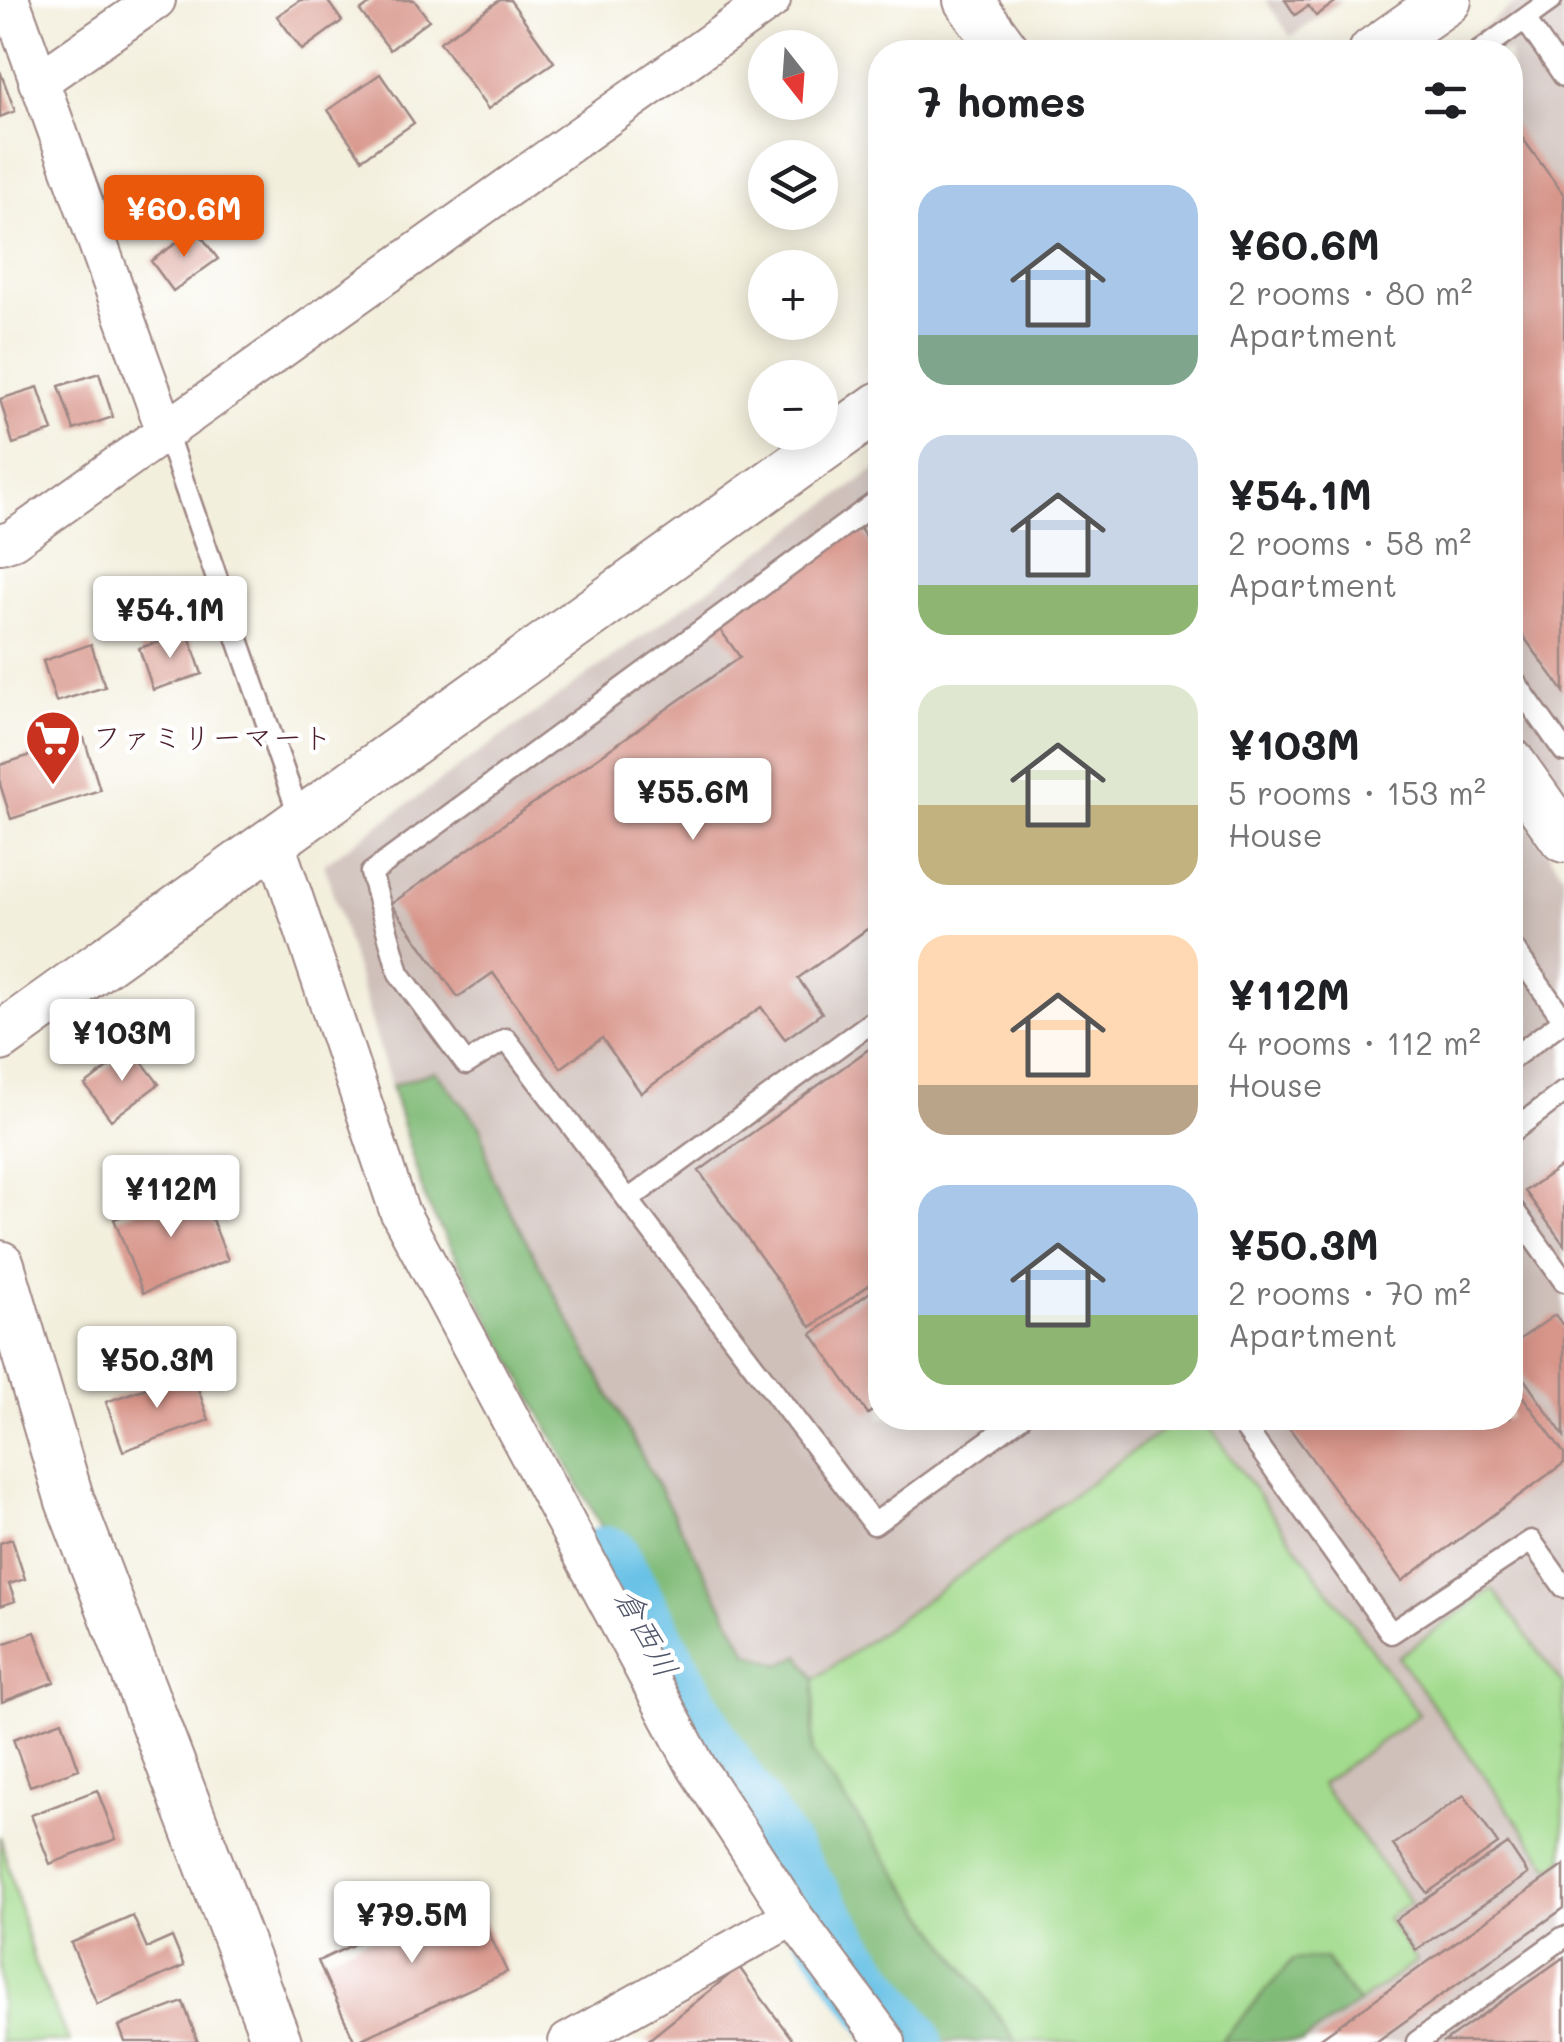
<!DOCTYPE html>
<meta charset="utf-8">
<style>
:root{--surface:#fff;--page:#f2f2f2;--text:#202124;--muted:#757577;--accent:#ea580c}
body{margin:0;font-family:Mali,"Klee One",sans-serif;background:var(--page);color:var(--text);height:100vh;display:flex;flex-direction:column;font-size:38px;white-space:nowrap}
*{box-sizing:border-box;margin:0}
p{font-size:32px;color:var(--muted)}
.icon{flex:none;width:55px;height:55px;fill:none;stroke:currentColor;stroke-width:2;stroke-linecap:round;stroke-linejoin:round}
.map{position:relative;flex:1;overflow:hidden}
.sheet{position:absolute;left:868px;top:40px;width:655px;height:1390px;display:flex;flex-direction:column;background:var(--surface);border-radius:40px;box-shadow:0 5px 25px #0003}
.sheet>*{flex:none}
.needle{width:65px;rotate:163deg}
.fabs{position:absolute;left:748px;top:30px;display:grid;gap:20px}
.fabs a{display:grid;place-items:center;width:90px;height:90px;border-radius:50%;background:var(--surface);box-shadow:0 5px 25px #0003;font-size:50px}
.price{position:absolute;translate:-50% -85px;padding:0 22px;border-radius:10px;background:#fff;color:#222;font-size:32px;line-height:65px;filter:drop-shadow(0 2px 5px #0008)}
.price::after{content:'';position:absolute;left:50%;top:60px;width:30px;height:22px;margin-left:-15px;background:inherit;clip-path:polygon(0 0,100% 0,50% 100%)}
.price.on{background:var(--accent);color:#fff}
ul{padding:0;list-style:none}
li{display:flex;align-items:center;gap:30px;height:250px;padding:0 50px}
li span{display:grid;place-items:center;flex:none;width:280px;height:200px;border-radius:30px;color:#555}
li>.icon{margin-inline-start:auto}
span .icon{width:120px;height:120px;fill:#fffc;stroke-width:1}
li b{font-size:42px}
h2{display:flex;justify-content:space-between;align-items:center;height:120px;padding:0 50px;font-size:42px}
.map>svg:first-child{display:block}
</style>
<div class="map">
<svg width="1564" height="2042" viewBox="0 0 1564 2042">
<rect width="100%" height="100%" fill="#fff"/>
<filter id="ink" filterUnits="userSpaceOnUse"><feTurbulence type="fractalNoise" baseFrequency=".01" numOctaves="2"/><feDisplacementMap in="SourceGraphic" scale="20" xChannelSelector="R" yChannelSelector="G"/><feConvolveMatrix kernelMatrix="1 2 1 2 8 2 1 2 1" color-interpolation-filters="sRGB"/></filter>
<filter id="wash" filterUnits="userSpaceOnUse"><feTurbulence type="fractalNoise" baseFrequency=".0048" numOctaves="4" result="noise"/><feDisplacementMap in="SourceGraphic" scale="40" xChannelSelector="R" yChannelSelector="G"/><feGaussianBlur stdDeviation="2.25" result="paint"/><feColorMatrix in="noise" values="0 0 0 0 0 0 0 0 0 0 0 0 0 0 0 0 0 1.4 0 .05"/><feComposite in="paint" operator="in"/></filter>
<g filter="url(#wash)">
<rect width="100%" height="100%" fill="#f3efdd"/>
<path fill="#cfc0ba" d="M 1265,0 L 1343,0 L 1291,37 Z
M 1521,0 L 1564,0 L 1564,786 L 1510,711 L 1510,52 L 1448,52 Z
M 880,466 L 880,1418 L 1510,1418 L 1510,799 L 1564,875 L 1564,2042 L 931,2042 L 426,1202 L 324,864 Z"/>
<path fill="#a2db8d" stroke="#767d5c" stroke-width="2.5" d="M 1180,1418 L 1202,1418 L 1419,1714 L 1321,1784 L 1411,1903 L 1387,1918 L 1417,1961 L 1358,2003 L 1325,1958 L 1293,1960 L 1221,2042 L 1016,2042 L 812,1753 L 815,1679 Z
M 1493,1589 L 1564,1686 L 1564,1859 L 1551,1868 L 1398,1657 Z
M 0,1836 L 35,1965 L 69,2042 L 0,2042 Z"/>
<path fill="#81bb78" stroke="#666d52" stroke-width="2.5" d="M 435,1071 L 481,1127 L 492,1177 L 748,1653 L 781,1665 L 800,1655 L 815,1679 L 812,1753 L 1016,2042 L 931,2042 L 712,1732 L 426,1202 L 391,1086 Z
M 1324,1958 L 1358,2003 L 1302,2042 L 1221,2042 L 1293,1960 Z"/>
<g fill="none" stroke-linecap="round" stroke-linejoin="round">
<path stroke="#68c1e6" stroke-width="68" d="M 607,1560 L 709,1750 L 853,1967 L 909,2042"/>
</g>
<g id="blocks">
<path fill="#d8958a" d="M 300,0 L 327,0 L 342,21 L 302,50 L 277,16 Z
M 375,0 L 414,0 L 429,20 L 390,50 L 360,11 Z
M 500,0 L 510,0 L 554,62 L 488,109 L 440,42 Z
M 1285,0 L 1338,0 L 1316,16 L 1308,6 L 1295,15 Z
M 0,71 L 15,111 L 0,117 Z
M 380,74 L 414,123 L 362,159 L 328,110 Z
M 1510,121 L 1564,195 L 1564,692 L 1510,618 Z
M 196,229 L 218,259 L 173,291 L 151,261 Z
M 99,373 L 113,417 L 74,430 L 59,386 Z
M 38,387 L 53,431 L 13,444 L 0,399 Z
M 854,520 L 880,557 L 880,920 L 798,978 L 822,1013 L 785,1039 L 761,1007 L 641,1093 L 602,1038 L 561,1068 L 493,973 L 458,997 L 391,904 L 740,657 L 713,620 Z
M 188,633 L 202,674 L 153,690 L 139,648 Z
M 91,644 L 105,687 L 56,702 L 43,661 Z
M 84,738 L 100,790 L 11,819 L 0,784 L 0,765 Z
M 880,1041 L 880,1277 L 811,1327 L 699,1171 Z
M 132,1049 L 159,1084 L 111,1120 L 85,1085 Z
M 1564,1164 L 1564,1245 L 1525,1191 Z
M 199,1186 L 228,1260 L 143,1293 L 114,1219 Z
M 880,1285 L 880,1405 L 868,1414 L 812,1334 Z
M 1555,1315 L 1564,1327 L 1564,1436 L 1510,1359 L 1510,1346 Z
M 192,1372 L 209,1420 L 123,1451 L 106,1402 Z
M 1510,1379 L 1564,1453 L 1564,1463 L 1402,1581 L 1282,1418 L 1510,1418 Z
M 12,1539 L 25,1579 L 9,1584 L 15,1601 L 0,1606 L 0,1543 Z
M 35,1632 L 54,1682 L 2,1702 L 0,1645 Z
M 62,1721 L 79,1769 L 30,1786 L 13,1739 Z
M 97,1790 L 116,1839 L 50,1864 L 31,1815 Z
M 1464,1795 L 1498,1844 L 1427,1893 L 1393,1845 Z
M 1508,1844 L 1528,1874 L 1416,1950 L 1395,1920 Z
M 1564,1865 L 1564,1908 L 1376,2042 L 1315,2042 Z
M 469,1890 L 507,1972 L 355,2042 L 318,1961 Z
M 133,1916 L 147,1948 L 172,1937 L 184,1966 L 97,2004 L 71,1943 Z
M 1564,1957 L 1564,2042 L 1444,2042 Z
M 739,1967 L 794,2042 L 646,2042 Z
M 183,2002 L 198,2042 L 125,2042 L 119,2026 Z"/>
</g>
</g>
<g filter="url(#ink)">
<use href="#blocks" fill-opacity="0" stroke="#9e8784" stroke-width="2.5"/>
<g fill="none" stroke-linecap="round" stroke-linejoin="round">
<g stroke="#9e8784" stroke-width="25">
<path id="service" d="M 1525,19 L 1564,76
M 1479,52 L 1551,0
M 165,429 L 301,821
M 880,499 L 371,873 L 399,973 L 466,1064 L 506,1039 L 874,1524 L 1020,1418
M 1510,675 L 1564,751
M 1510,944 L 1564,1020 L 1510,1060
M 1510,1133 L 1564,1092
M 628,1200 L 880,1016
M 1510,1205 L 1564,1281
M 1238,1418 L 1391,1633 L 1531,1541 L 1564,1587
M 1417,2042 L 1564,1937"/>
</g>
<g stroke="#9e8784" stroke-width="42">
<path id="minor" d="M 10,0 L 165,429
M 38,82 L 156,0
M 0,544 L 13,540 L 771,0
M 274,840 L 399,1211 L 697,1768 L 793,1916 L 886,2042
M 568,2042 L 793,1916"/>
</g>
<g stroke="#9e8784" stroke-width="52">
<path id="tertiary" d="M 968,0 L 1006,52
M 1373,52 L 1447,0
M 1510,762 L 1564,838
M 0,1037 L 880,406
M 0,1265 L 70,1501 L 277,2042"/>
</g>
<use href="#service" stroke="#fff" stroke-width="20"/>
<use href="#minor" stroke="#fff" stroke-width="38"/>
<use href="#tertiary" stroke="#fff" stroke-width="48"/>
</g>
</g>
<defs>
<g id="supermarket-pin" transform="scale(2.875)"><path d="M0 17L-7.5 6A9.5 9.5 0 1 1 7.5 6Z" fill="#c8321e" stroke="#fff"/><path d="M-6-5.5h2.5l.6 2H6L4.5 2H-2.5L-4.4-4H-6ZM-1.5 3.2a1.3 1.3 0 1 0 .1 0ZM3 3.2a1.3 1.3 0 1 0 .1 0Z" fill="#fff"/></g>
</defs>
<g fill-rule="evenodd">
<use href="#supermarket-pin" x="53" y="738"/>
</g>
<g text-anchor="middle" stroke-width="9" stroke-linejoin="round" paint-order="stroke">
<g font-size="30" fill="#4a1f2b" stroke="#fff" text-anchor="start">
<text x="92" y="748">ファミリーマート</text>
</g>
<g font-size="32" font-style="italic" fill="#54586c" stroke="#fff">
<text transform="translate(646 1633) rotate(62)" y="11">倉西川</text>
</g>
</g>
</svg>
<div class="fabs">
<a><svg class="needle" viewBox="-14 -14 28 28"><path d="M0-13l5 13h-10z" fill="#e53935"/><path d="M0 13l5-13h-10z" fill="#757577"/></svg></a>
<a><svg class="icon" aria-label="layers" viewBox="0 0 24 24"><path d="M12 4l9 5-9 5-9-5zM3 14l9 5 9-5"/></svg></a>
<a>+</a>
<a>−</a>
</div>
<b class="price on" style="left:184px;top:260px">¥60.6M</b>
<b class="price" style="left:170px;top:661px">¥54.1M</b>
<b class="price" style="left:693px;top:843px">¥55.6M</b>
<b class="price" style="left:122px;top:1084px">¥103M</b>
<b class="price" style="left:171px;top:1240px">¥112M</b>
<b class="price" style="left:157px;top:1411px">¥50.3M</b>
<b class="price" style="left:412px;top:1966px">¥79.5M</b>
<section class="sheet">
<h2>7 homes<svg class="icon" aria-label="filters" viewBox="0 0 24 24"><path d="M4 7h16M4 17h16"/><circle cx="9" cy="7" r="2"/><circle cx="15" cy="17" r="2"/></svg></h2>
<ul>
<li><span style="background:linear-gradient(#a9c7e8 75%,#7fa58c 0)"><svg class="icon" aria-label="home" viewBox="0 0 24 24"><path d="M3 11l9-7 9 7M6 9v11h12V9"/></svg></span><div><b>¥60.6M</b><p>2 rooms · 80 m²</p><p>Apartment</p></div></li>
<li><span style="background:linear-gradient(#c9d6e8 75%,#8fb573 0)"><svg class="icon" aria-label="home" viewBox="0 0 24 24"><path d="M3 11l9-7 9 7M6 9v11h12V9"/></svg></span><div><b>¥54.1M</b><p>2 rooms · 58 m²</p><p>Apartment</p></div></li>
<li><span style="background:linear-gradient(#dfe7d0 60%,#c2b280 0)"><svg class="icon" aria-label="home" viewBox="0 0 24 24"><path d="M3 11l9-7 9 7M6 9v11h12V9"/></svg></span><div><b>¥103M</b><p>5 rooms · 153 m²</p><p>House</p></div></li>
<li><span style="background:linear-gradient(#ffd9b3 75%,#b9a48a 0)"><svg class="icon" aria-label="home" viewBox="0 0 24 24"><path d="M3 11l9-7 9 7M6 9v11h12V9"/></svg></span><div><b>¥112M</b><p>4 rooms · 112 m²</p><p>House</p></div></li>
<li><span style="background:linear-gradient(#a9c7e8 65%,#8fb573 0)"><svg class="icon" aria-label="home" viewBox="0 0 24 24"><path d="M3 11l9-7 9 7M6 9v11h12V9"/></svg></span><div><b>¥50.3M</b><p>2 rooms · 70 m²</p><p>Apartment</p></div></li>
</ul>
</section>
</div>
